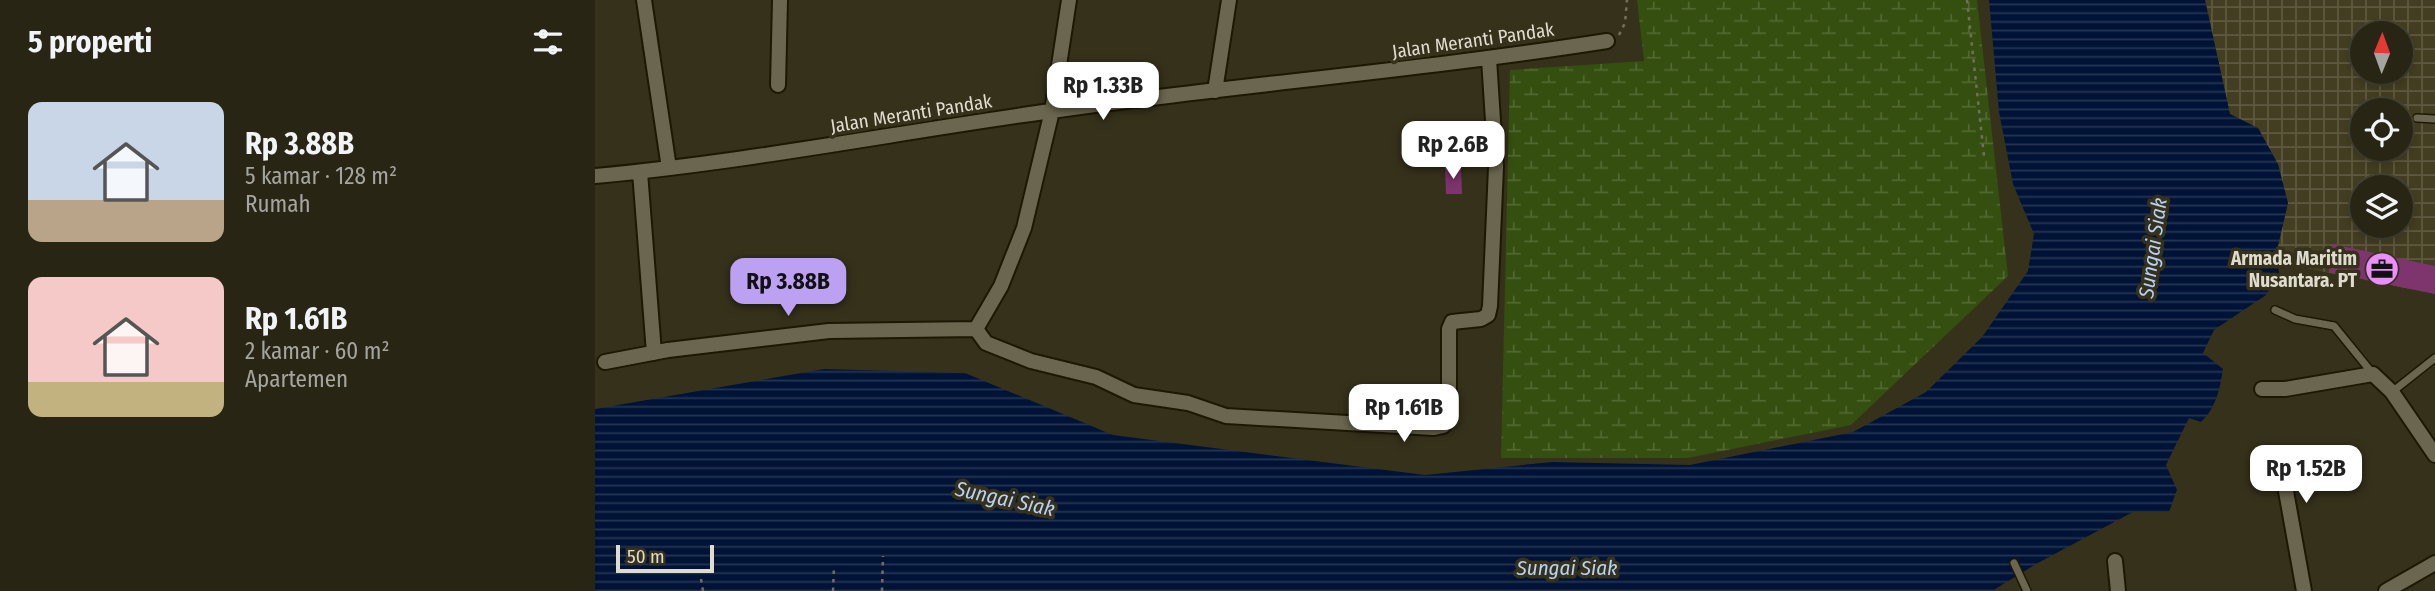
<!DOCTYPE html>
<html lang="id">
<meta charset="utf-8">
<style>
:root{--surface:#282514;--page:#302d1d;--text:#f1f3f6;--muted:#a5a5a0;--line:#444234;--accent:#bca0f2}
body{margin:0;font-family:"Fira Sans Condensed",sans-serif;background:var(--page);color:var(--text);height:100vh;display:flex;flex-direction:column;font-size:26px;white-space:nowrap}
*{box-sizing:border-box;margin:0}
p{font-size:23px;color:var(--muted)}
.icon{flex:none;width:38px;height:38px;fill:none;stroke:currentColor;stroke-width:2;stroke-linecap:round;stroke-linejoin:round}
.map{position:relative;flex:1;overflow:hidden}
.drawer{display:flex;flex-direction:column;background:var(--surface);width:595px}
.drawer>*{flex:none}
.needle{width:46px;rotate:1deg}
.fabs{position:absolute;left:1755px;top:21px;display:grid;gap:14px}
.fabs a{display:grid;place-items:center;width:63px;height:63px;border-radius:50%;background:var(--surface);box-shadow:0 4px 10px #0003,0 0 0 2px var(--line);font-size:35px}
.scale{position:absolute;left:21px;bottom:18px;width:98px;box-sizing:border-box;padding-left:7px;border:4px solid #dfdccf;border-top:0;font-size:19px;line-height:24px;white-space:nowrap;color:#dfdccf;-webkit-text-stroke:5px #36311b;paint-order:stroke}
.price{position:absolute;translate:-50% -60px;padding:0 16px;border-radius:14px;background:#fff;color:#222;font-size:23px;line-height:46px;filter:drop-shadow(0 2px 4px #0008)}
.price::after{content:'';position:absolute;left:50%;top:42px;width:21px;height:16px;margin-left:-10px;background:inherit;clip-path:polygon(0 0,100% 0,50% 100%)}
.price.selected{background:var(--accent);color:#111}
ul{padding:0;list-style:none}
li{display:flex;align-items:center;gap:21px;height:175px;padding:0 28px}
li span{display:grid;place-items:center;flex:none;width:196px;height:140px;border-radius:14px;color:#555}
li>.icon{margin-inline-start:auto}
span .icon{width:84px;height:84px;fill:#fffc;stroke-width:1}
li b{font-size:30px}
h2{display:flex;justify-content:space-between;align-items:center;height:84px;padding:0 28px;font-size:30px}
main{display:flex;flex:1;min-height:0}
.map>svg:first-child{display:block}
</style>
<main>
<section class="drawer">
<h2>5 properti<svg class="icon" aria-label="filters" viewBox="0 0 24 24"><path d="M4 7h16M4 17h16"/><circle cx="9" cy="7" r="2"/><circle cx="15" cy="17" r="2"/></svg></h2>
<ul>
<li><span style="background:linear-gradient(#c9d6e8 70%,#b9a48a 0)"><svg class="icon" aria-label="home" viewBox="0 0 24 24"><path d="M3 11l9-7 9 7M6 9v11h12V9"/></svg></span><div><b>Rp 3.88B</b><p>5 kamar · 128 m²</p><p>Rumah</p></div></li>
<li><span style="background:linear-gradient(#f6c9c9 75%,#c2b280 0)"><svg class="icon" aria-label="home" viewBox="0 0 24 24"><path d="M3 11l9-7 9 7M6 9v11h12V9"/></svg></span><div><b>Rp 1.61B</b><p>2 kamar · 60 m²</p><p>Apartemen</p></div></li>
</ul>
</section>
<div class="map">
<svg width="1840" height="591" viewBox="0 0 1840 591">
<defs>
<pattern id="industrial-grid" width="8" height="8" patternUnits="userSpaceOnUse" patternTransform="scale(1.75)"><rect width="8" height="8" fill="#433d21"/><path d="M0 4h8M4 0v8" fill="none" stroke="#5e5840"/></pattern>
<pattern id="wetland-marsh" width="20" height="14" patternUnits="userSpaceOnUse" patternTransform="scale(1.75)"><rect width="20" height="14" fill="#344f0f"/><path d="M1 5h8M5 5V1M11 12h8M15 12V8" fill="none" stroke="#516831"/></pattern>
<pattern id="water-rules" width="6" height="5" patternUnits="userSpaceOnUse" patternTransform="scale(1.75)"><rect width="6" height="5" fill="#001336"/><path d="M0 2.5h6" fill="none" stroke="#253552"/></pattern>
</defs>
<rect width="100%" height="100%" fill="#36311b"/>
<path fill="url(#industrial-grid)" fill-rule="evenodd" d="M 1610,0 L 1840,0 L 1840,294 L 1695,265 L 1682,250 L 1693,203 L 1683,165 L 1663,128 L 1635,114 ZM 1768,33 L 1806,33 L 1806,72 L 1768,72 ZM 1768,110 L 1806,110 L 1806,149 L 1768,149 ZM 1768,187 L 1806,187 L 1806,226 L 1768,226 Z"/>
<path fill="url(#wetland-marsh)" d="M 1042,0 L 1382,0 L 1413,276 L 1256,425 L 1093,458 L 906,458 L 915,70 L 1049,61 Z"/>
<path fill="url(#water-rules)" d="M 1394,0 L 1610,0 L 1635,114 L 1663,128 L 1683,164 L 1693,203 L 1682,250 L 1684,275 L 1671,295 L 1619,330 L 1608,353 L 1628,369 C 1625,389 1621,408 1606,422 L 1594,418 L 1571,465 L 1582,490 L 1574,512 L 1538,512 L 1441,564 L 1397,591 L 0,591 L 0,409 L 229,369 L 370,373 L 518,435 L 830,475 L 957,462 L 1095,465 L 1258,432 L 1331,392 L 1387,337 L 1433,271 L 1439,234 L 1418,184 L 1404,112 Z"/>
<path fill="#7e356d" d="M 850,167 L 866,167 L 867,194 L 851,194 Z
M 1737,244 L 1840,266 L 1840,294 L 1734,272 Z"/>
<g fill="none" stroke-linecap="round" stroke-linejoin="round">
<g stroke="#1d1804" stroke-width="10">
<path id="lane" d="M 1822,118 L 1840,119
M 1680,310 L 1700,319 L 1739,326 L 1778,374
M 1797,392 L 1840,358
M 1419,563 L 1432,591"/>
</g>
<g stroke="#1d1804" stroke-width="18">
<path id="street" d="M 49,0 L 74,168
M 183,85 L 185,0
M 620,91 L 634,0
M 45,172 L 59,353
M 0,176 C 153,162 304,132 456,111 C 641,85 827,70 1012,41
M 381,329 L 391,343 L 436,361 L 501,377 L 539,395 L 593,403 L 631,416 L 839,428 L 848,426 L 854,418 L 854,329 L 857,322 L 886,319 L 893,315 L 895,306 L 901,167 L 894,59
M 381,329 L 406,286 L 429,228 L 457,111 L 474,0
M 10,362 L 73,350 L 234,331 L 381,329
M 1667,389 L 1690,389 L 1778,374 L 1797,392 L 1840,455
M 1671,467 L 1682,466 L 1687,469 L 1709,591
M 1520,561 L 1523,591
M 1791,591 L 1840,563"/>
</g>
<path stroke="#736f5c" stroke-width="2.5" stroke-dasharray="3.5 5" stroke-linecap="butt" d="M 1372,0 L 1389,156
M 1024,35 L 1030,23 L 1032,0
M 106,579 L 108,591
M 238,591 L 239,566
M 287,591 L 288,556"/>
<use href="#lane" stroke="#6b664f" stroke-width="7"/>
<use href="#street" stroke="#6b664f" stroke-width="14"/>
</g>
<defs>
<g id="office-disc" transform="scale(1.75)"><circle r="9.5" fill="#eb8dfc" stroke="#36311b"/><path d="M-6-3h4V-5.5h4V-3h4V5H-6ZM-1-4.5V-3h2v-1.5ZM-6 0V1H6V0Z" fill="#111"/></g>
</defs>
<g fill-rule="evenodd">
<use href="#office-disc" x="1787" y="269"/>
</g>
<g text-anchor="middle" stroke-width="7" stroke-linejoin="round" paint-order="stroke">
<g font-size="19" fill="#dfdccf" stroke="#36311b">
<text transform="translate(878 40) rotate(-8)" y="7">Jalan Meranti Pandak</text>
<text transform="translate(316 113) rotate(-9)" y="7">Jalan Meranti Pandak</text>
</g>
<g font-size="19" font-weight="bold" fill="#dfdccf" stroke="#36311b" text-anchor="end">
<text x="1762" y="265">Armada Maritim<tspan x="1762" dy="22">Nusantara. PT</tspan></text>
</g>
<g font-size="21" font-style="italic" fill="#b8d1f9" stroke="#36311b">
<text transform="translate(1558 248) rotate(-82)" y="7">Sungai Siak</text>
<text transform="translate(410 499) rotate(12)" y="7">Sungai Siak</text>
<text x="972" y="575">Sungai Siak</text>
</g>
</g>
</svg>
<div class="fabs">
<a><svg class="needle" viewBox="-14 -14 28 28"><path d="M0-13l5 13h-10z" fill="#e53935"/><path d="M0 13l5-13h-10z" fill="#a5a5a0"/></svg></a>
<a><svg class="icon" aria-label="locate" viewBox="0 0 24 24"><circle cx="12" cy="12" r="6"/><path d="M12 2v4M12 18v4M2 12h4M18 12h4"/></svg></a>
<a><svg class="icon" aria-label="layers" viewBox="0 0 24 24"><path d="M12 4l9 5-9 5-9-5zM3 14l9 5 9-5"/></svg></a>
</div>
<div class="scale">50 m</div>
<b class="price" style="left:508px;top:122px">Rp 1.33B</b>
<b class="price" style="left:858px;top:181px">Rp 2.6B</b>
<b class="price selected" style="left:193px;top:318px">Rp 3.88B</b>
<b class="price" style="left:809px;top:444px">Rp 1.61B</b>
<b class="price" style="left:1711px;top:505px">Rp 1.52B</b>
</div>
</main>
